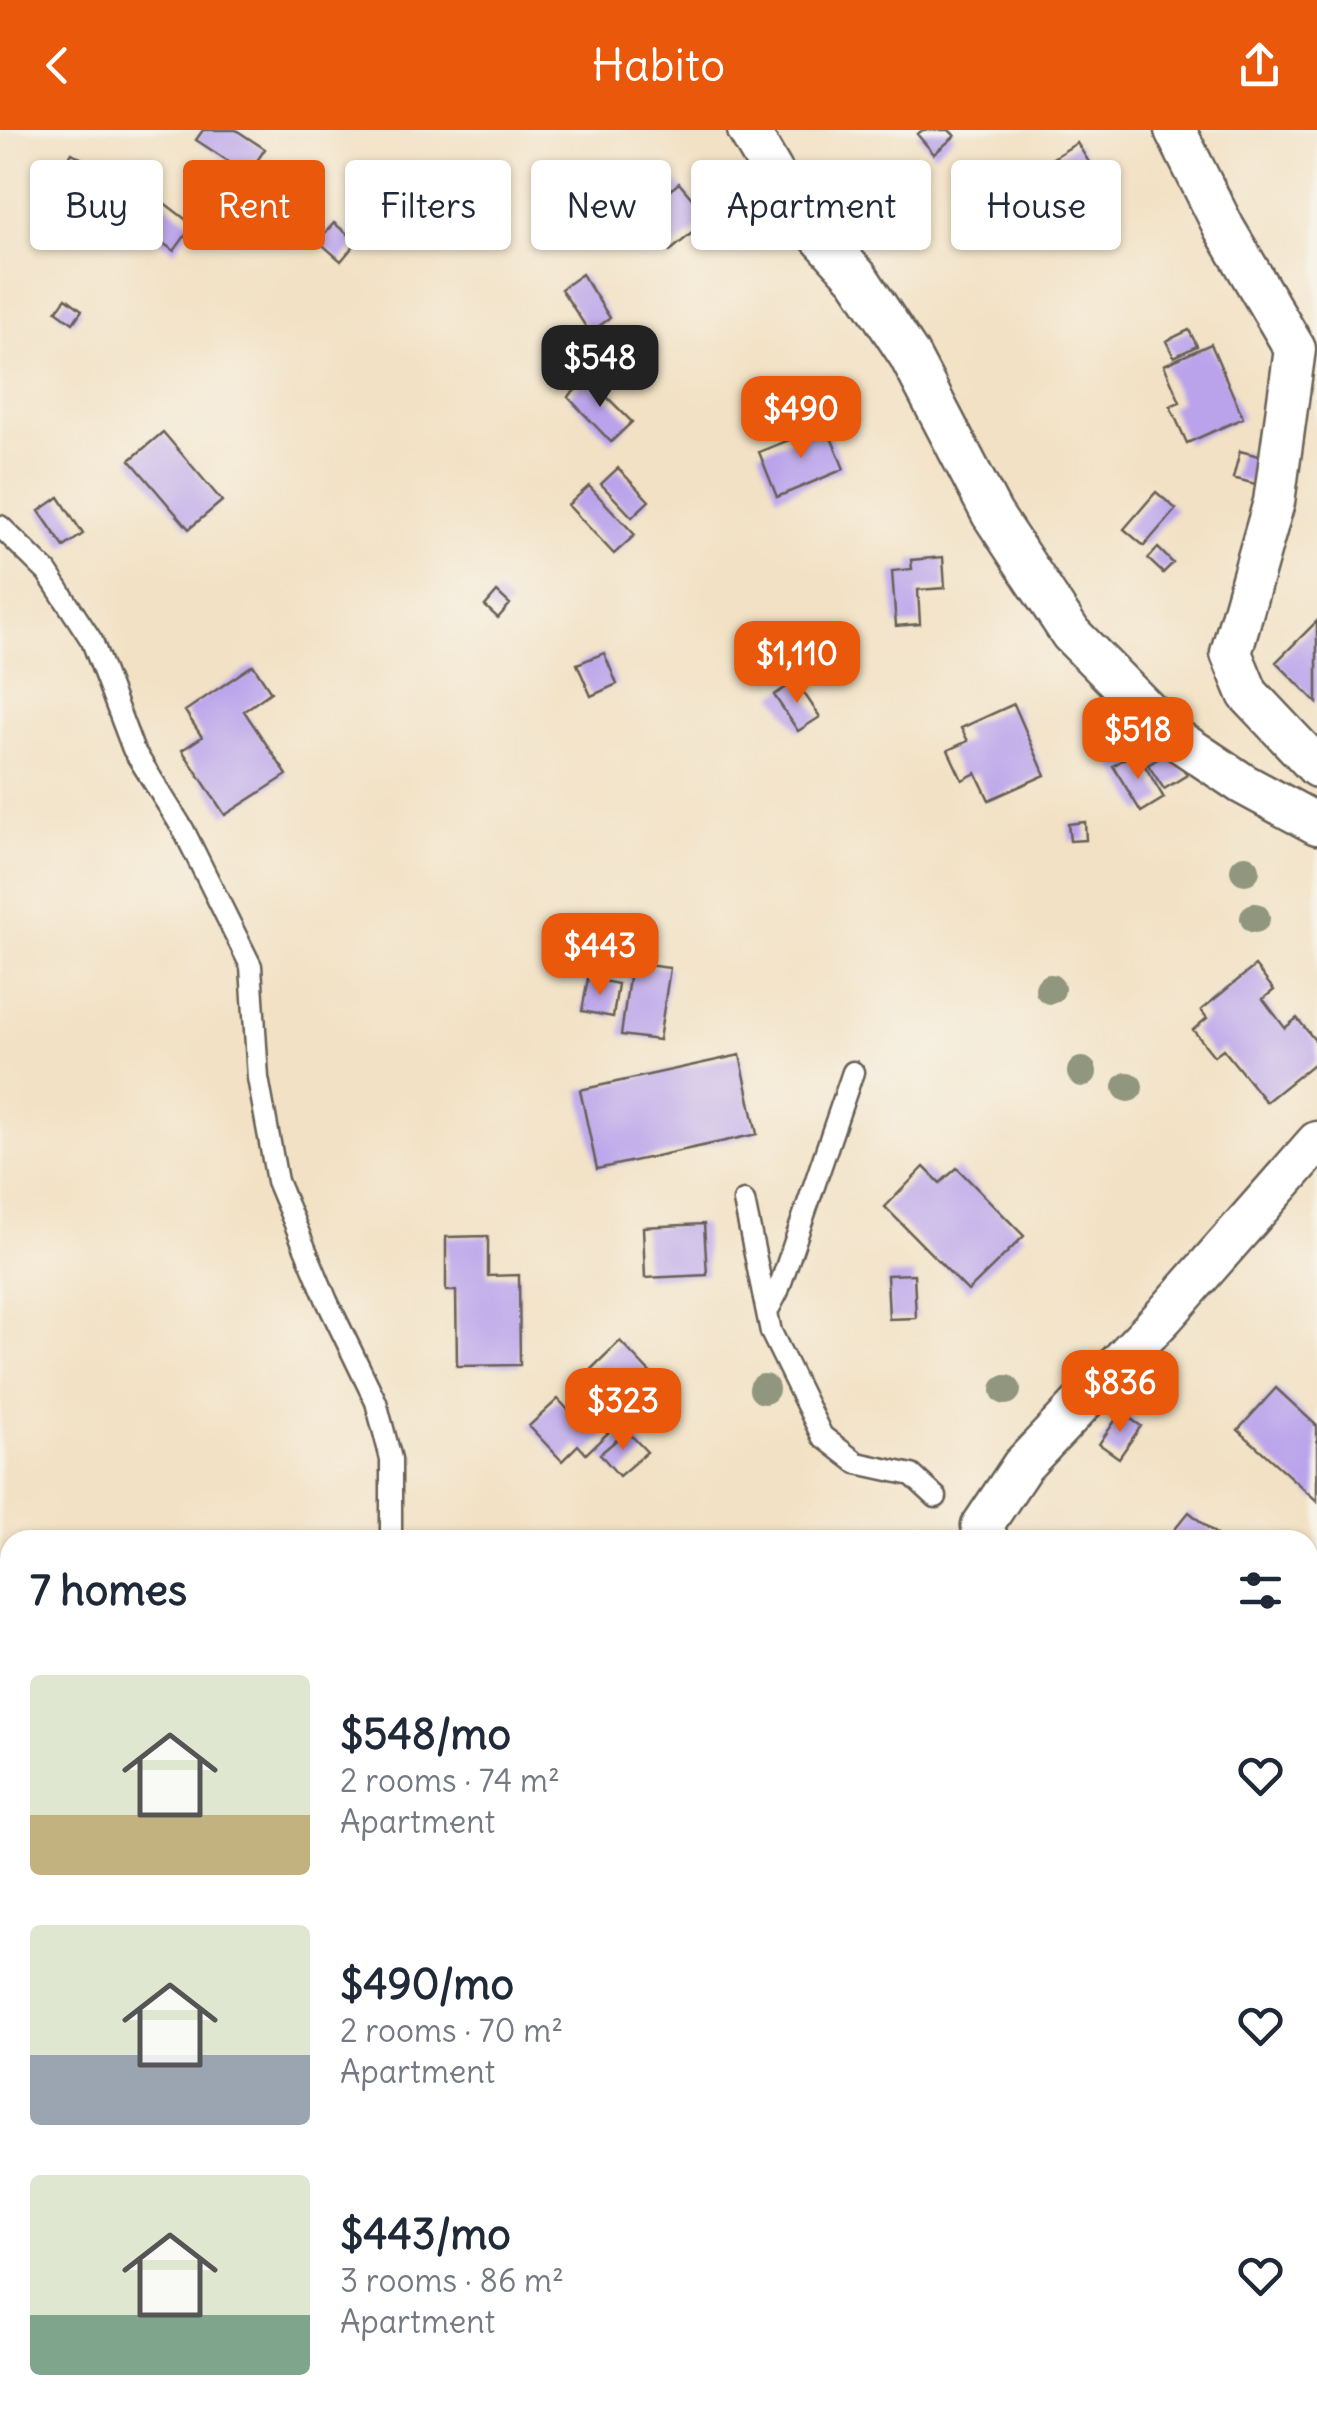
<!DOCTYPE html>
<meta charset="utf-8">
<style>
:root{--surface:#fff;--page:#f2f2f3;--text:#1f2937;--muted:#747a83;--accent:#ea580c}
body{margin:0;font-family:Delius,sans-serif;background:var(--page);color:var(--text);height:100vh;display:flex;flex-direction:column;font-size:38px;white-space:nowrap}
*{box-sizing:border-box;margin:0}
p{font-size:32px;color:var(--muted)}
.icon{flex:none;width:55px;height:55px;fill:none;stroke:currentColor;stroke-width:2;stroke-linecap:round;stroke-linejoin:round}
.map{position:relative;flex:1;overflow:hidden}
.details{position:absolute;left:0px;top:1400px;width:1318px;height:892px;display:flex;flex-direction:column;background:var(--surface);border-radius:30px 30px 0 0;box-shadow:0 2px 8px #0004}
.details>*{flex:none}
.banner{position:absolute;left:30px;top:30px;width:1258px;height:90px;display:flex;gap:20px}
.price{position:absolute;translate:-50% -85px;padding:0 22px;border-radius:20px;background:var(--accent);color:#fff;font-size:32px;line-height:65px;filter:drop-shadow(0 2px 5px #0008)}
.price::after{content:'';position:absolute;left:50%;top:60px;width:30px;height:22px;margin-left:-15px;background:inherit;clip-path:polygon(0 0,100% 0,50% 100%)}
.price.selected{background:#222;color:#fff}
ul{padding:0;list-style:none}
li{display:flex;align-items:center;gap:30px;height:250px;padding:0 30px}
li span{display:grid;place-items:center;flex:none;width:280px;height:200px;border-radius:10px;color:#555}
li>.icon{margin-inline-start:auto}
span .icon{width:120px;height:120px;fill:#fffc;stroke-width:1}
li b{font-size:42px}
h2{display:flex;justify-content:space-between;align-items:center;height:120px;padding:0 30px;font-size:42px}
.pill{padding:0 35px;border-radius:10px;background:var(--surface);box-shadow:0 2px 8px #0004;font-size:35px;line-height:90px}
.pill.selected{background:var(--accent);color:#fff}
header{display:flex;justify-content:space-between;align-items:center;height:130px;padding:0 30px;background:var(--accent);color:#fff;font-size:45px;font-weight:600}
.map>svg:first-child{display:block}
</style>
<header><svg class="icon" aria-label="back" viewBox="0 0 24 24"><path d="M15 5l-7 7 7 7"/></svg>Habito<svg class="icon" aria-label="share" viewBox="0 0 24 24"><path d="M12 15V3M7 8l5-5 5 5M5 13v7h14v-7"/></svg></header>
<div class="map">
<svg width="1317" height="2291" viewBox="0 0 1317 2291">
<rect width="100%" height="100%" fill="#f7f3e8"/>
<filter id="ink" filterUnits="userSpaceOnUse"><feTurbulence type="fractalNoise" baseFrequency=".01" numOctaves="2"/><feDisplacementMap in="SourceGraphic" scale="20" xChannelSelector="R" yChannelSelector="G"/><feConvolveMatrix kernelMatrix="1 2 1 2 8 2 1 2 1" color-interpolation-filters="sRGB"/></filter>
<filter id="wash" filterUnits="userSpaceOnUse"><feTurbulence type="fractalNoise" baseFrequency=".0048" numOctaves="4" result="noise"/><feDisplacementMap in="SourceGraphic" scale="40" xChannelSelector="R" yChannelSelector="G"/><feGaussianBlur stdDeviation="2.25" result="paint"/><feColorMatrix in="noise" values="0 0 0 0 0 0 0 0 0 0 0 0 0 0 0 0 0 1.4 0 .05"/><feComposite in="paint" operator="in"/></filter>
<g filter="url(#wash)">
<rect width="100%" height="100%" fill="#f2e1c4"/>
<g id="blocks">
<path fill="#baa3eb" d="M 203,0 L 236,0 L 265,19 L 248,44 L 196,10 Z
M 923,0 L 949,0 L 955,6 L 934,24 L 917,4 Z
M 1077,13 L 1094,40 L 1078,50 L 1104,92 L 1077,108 L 1034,40 Z
M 72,23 L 95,36 L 84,55 L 61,41 Z
M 679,53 L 709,89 L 670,121 L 640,85 Z
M 150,62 L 193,95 L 174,121 L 130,89 Z
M 885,73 L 897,87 L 865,114 L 853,100 Z
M 334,93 L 357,112 L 341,131 L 318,111 Z
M 582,144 L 610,188 L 590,203 L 561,159 Z
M 66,168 L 82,180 L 73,193 L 56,181 Z
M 1189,200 L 1197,216 L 1174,227 L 1166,211 Z
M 1211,214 L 1243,288 L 1187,313 L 1170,276 L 1180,272 L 1164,235 Z
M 588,248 L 632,292 L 611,312 L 568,267 Z
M 826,295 L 844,339 L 777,367 L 759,322 Z
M 163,302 L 222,371 L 189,399 L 130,330 Z
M 1240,321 L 1270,329 L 1263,356 L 1233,348 Z
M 618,338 L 649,371 L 632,387 L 601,354 Z
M 589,356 L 635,405 L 614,424 L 568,375 Z
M 1156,362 L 1176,379 L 1144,416 L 1124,399 Z
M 59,367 L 83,404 L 64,417 L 39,381 Z
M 1158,418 L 1173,433 L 1163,443 L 1148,429 Z
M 943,427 L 945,458 L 918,460 L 920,494 L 896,496 L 892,441 L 912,439 L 911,430 Z
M 497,462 L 510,474 L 498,488 L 485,476 Z
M 1317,491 L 1317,573 L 1276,532 Z
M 604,523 L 617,554 L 591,566 L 577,534 Z
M 253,535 L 271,562 L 244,581 L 287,645 L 225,685 L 182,620 L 202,607 L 185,581 Z
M 796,551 L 820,587 L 798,601 L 774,565 Z
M 1014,574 L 1045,645 L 989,670 L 976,643 L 962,650 L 948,620 L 968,611 L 961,598 Z
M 1172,620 L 1187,645 L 1164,659 L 1148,635 Z
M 1136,621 L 1164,668 L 1141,682 L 1113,636 Z
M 1085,692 L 1086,710 L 1070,711 L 1068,694 Z
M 631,833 L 670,838 L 659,910 L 621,905 Z
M 1255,836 L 1274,860 L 1263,869 L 1285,898 L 1297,888 L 1317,913 L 1317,931 L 1266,972 L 1223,919 L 1214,926 L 1193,900 L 1207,888 L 1201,880 Z
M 588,848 L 618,854 L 613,887 L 582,881 Z
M 740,925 L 757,1004 L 597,1039 L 580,960 Z
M 924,1037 L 940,1053 L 957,1038 L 1024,1106 L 968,1161 L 885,1077 Z
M 704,1094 L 707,1145 L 645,1148 L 643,1097 Z
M 488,1106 L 488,1146 L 519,1145 L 520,1235 L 457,1236 L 456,1161 L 446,1161 L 446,1107 Z
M 914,1144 L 916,1188 L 889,1189 L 887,1145 Z
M 620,1211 L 654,1247 L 628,1272 L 634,1278 L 586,1324 L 578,1315 L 562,1331 L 529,1296 L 558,1269 L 569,1281 L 581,1269 L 575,1261 L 588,1249 L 585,1245 Z
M 1276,1258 L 1317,1296 L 1317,1371 L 1238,1300 Z
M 1121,1282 L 1141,1296 L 1119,1328 L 1099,1314 Z
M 627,1301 L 647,1322 L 619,1346 L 600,1324 Z
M 1189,1382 L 1223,1410 L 1166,1410 Z
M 1308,1464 L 1317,1473 L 1317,1517 L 1308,1527 Z"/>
</g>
</g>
<g filter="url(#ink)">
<use href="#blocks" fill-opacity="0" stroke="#676157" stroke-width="2.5"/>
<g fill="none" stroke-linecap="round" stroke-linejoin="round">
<g stroke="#676157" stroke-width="25">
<path id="lane" d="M 0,396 L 47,442 L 92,511 L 133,619 L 183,699 L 251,836 L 258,948 L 277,1051 L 327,1171 L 376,1272 L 391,1329 L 391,1410
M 744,1071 L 771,1202 L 822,1306 L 857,1333 L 912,1345 L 936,1367
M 767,1182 L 778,1161 L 853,942
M 0,2171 L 10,2163
M 813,2291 L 816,2282"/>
</g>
<g stroke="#676157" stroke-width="45">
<path id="street" d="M 748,0 L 793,77 L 858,148 L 909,225 L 992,384 L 1071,504 L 1173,607 L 1243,654 L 1317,694
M 1175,0 L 1224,98 L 1295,219 L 1274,372 L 1231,523 L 1248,564 L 1317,637
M 988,1410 L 982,1396 L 1022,1336 L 1164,1186 L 1317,1012
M 1308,1718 L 1317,1729
M 1308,2070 L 1317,2050
M 943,2282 L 979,2291
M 1201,2291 L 1205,2282"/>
</g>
<use href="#lane" stroke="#fff" stroke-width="20"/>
<use href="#street" stroke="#fff" stroke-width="40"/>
</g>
<g fill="#90977e">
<circle cx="1245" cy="740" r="15"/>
<circle cx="1255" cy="788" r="15"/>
<circle cx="1050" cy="859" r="15"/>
<circle cx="1082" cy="942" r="15"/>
<circle cx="1128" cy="957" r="15"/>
<circle cx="764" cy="1259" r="15"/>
<circle cx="1006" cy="1260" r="15"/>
</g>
</g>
</svg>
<b class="price selected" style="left:600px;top:280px">$548</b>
<b class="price" style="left:801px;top:331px">$490</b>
<b class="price" style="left:797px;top:576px">$1,110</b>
<b class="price" style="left:1138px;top:652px">$518</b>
<b class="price" style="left:600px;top:868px">$443</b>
<b class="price" style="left:1120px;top:1305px">$836</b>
<b class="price" style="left:623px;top:1323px">$323</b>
<div class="banner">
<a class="pill">Buy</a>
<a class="pill selected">Rent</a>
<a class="pill">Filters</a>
<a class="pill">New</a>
<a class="pill">Apartment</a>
<a class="pill">House</a>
</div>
<section class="details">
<h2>7 homes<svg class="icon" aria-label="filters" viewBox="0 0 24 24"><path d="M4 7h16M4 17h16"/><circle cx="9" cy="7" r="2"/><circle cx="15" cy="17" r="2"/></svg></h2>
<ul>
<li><span style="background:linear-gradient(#dfe7d0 70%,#c2b280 0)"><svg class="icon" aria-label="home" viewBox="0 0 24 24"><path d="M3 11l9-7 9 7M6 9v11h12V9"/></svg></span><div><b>$548/mo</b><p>2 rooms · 74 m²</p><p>Apartment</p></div><svg class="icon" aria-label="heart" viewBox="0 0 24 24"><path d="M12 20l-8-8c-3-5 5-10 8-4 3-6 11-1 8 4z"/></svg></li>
<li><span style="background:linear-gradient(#dfe7d0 65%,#9aa5b1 0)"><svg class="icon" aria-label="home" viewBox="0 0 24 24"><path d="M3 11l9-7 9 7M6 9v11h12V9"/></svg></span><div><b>$490/mo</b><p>2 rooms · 70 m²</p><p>Apartment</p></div><svg class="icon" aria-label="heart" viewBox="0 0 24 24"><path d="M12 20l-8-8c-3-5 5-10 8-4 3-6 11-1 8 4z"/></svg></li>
<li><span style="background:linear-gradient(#dfe7d0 70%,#7fa58c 0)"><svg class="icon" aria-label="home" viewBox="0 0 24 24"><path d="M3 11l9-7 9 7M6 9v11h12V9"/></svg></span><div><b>$443/mo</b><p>3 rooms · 86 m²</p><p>Apartment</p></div><svg class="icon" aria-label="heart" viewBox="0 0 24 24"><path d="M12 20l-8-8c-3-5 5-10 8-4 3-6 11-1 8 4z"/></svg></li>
</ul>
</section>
</div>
